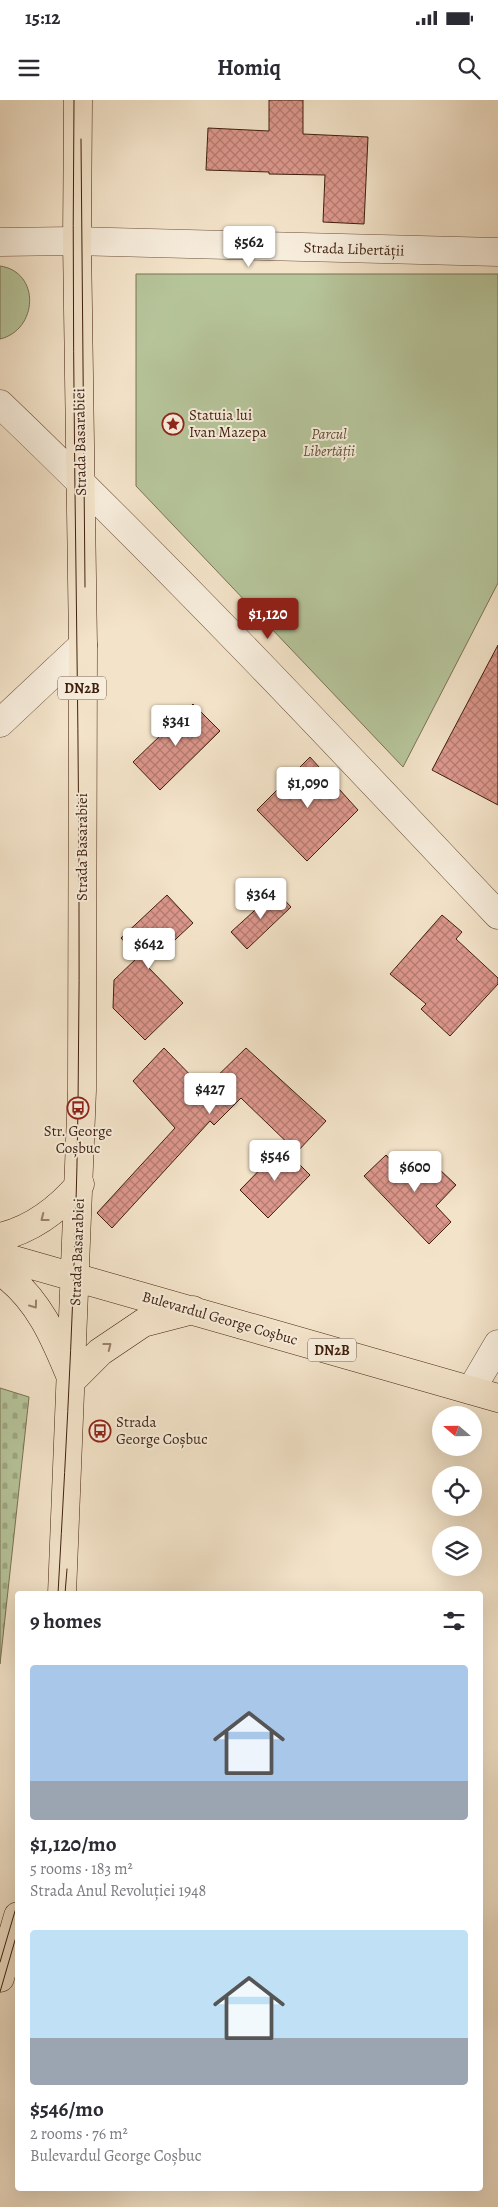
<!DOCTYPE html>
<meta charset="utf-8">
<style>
:root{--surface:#fff;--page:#f2f2f3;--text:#2b2b33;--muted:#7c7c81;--accent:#8f2418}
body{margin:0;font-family:Alegreya,serif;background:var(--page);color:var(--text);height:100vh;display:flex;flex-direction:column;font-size:19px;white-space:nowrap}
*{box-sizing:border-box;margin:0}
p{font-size:16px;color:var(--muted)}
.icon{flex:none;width:28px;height:28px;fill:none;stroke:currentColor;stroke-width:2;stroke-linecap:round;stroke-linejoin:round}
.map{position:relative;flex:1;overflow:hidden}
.drawer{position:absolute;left:15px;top:1491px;width:468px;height:600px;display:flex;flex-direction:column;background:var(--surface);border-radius:5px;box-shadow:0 5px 20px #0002}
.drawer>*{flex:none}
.needle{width:32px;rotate:290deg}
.fabs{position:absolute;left:432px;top:1306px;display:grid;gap:10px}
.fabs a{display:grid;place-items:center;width:50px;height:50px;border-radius:50%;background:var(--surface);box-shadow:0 5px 20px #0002;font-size:25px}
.price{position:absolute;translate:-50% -42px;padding:0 11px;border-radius:5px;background:#fff;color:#222;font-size:16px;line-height:32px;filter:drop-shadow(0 1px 2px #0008)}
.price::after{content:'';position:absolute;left:50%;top:30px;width:15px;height:11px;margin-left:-8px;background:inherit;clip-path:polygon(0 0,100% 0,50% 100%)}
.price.active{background:var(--accent);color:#fff}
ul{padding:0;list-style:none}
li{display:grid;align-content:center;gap:10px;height:265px;padding:0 15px}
li span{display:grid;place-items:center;height:155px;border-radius:5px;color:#555}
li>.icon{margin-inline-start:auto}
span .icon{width:90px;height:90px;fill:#fffc;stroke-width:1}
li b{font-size:21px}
h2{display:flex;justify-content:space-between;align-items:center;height:60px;padding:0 15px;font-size:21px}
.status{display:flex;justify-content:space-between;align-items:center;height:35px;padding:0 25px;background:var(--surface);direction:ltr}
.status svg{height:14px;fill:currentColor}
header{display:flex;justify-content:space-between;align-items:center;height:65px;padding:0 15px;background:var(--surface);font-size:22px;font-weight:700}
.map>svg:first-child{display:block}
</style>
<div class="status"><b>15:12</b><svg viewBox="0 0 49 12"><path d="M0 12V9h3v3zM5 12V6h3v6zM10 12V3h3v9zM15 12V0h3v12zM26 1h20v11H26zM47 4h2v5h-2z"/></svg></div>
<header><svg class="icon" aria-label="menu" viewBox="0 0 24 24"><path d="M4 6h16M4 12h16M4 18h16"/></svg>Homiq<svg class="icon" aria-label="search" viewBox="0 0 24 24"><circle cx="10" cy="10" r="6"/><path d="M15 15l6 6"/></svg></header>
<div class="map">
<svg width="498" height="2107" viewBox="0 0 498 2107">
<defs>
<pattern id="cemetery-stones" width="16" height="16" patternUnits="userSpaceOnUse" patternTransform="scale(1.25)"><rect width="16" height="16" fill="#b6c49a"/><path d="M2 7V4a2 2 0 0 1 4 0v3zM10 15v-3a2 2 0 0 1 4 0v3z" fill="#9ea884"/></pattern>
<pattern id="building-cross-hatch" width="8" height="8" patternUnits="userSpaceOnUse" patternTransform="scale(1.25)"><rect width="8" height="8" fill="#dc978c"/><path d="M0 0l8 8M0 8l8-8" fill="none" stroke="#b47b71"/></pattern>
</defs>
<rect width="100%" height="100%" fill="#f3e3c9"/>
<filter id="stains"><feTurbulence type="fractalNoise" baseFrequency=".004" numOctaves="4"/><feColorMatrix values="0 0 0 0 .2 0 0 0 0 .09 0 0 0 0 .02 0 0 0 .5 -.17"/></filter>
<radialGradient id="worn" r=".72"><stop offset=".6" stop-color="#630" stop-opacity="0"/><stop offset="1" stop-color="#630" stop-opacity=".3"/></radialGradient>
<path fill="#b6c49a" stroke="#7a7254" d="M 0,166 C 41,172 38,230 0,239 Z
M 136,174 L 498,174 L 498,483 L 403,667 L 136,386 Z"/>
<path fill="url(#cemetery-stones)" stroke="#7a7254" d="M 0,1288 L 29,1297 L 0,1564 Z"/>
<path fill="url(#building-cross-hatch)" stroke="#3f1f0d" d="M 269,0 L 303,0 L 303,34 L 368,37 L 364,124 L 323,122 L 325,75 L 269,74 L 269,72 L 206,70 L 208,28 L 269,31 Z
M 498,545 L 498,705 L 432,670 Z
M 193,604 L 220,631 L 160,690 L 133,662 Z
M 310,657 L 358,710 L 307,761 L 257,710 Z
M 276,791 L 291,807 L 247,849 L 231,832 Z
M 167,795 L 193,823 L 147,866 L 183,903 L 145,940 L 113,908 L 114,880 L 138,857 L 121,838 Z
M 442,815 L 462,832 L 456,839 L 498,878 L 498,884 L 450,936 L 421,909 L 426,904 L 390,874 Z
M 164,948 L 204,989 L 246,948 L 326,1021 L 297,1052 L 241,998 L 214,1025 L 210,1021 L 112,1128 L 97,1113 L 175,1028 L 133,981 Z
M 282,1047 L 310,1075 L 268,1118 L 240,1090 Z
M 422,1053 L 456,1085 L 436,1106 L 451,1122 L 429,1144 L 364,1076 L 386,1055 L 403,1073 Z"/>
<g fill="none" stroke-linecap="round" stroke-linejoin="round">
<g stroke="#6c503c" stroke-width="29">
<path id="minor" d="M 0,142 L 73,141 L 498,152
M 0,304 C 172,469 335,642 498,815
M 0,623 L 83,545
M 471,1290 L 498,1244"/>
</g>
<g stroke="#3f1f0d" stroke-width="29">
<path id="major" d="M 0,1137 C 33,1129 58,1110 80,1084
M 0,1156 L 498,1298
M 0,1171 C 38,1197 55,1238 72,1280 L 100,1252 L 143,1223 L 193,1210
M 62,1494 L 82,990 L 83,545 L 77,142 L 78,0
M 0,1878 L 18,1816"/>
</g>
<use href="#minor" stroke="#f7eddc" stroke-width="28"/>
<use href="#major" stroke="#f3e3c9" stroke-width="28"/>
<path stroke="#3f1f0d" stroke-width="1" d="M 81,39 L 85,487
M 58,1494 C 67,1332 76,1169 78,1006 C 83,671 70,335 74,0
M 65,1494 L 67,1469
M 0,1862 L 18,1801
M 0,1892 L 18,1830"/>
</g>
<defs><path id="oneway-chevron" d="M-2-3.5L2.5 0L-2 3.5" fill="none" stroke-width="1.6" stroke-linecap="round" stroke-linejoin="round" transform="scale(1.25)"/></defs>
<g stroke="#99816b">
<use href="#oneway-chevron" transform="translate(44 1118) rotate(142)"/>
<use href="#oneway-chevron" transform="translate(34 1205) rotate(54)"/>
<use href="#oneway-chevron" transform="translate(108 1246) rotate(-38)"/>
</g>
<defs>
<g id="sight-ring" transform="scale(1.125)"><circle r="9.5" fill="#f7eddc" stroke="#8f2418" stroke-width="1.5"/><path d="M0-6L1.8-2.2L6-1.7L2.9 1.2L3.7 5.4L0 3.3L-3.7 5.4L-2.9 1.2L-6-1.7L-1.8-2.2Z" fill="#8f2418"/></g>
<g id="bus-ring" transform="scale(1.125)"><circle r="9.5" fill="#f7eddc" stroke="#8f2418" stroke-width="1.5"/><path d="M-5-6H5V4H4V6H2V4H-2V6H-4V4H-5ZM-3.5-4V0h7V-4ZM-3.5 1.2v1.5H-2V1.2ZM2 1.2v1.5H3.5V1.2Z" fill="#8f2418"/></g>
</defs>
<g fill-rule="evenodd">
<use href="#sight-ring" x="173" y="324"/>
<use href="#bus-ring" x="78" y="1008"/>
<use href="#bus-ring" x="100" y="1331"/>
</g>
<g text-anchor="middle" stroke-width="4" stroke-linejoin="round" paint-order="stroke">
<g fill="#f7eddc" stroke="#765d4b" stroke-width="1">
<rect x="58" y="576.5" width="48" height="23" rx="4"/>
<rect x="308" y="1238.5" width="48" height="23" rx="4"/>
</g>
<g font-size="14" font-weight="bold" fill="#3f1f0d">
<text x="82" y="593">DN2B</text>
<text x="332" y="1255">DN2B</text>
</g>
<g font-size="15" fill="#3f1f0d" stroke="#f7eddc">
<text transform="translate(354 149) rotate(2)" y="5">Strada Libertății</text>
<text transform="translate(80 342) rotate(-91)" y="5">Strada Basarabiei</text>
<text transform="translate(82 747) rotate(-90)" y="5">Strada Basarabiei</text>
<text transform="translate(77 1152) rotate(-88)" y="5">Strada Basarabiei</text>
<text transform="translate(220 1218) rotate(16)" y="5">Bulevardul George Coșbuc</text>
</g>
<g font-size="15" fill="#3f1f0d" stroke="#f7eddc" text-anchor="start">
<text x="189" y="320">Statuia lui<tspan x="189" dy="17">Ivan Mazepa</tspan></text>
<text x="78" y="1036" text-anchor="middle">Str. George<tspan x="78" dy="17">Coșbuc</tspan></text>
<text x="116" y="1327">Strada<tspan x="116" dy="17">George Coșbuc</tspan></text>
</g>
<g font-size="15" font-style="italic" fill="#635137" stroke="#f7eddc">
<text x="329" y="339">Parcul<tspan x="329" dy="17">Libertății</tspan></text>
</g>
</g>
<rect width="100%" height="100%" filter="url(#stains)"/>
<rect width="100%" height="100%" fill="url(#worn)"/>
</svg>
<div class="fabs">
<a><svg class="needle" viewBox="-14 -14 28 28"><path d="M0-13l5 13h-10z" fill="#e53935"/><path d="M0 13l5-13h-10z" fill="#7c7c81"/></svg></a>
<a><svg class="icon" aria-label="locate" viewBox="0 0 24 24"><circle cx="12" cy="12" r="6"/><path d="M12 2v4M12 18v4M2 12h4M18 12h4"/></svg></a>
<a><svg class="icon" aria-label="layers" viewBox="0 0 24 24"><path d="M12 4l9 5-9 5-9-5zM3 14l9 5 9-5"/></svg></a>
</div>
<b class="price" style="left:249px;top:168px">$562</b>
<b class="price active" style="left:268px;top:540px">$1,120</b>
<b class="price" style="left:176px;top:647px">$341</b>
<b class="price" style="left:308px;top:709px">$1,090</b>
<b class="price" style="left:261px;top:820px">$364</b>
<b class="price" style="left:149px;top:870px">$642</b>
<b class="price" style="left:210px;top:1015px">$427</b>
<b class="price" style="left:275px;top:1082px">$546</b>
<b class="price" style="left:415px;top:1093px">$600</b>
<section class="drawer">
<h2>9 homes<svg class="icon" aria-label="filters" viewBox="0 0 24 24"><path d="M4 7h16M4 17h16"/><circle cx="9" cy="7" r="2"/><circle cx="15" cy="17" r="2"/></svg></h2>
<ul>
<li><span style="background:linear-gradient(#a9c7e8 75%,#9aa5b1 0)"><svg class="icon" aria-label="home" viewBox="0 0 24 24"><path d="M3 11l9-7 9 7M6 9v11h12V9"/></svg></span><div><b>$1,120/mo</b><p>5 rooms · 183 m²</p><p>Strada Anul Revoluției 1948</p></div></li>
<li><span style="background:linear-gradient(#bfe0f5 70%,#9aa5b1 0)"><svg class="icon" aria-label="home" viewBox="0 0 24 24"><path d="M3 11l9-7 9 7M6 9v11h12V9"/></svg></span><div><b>$546/mo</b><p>2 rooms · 76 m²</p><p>Bulevardul George Coșbuc</p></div></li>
</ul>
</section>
</div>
